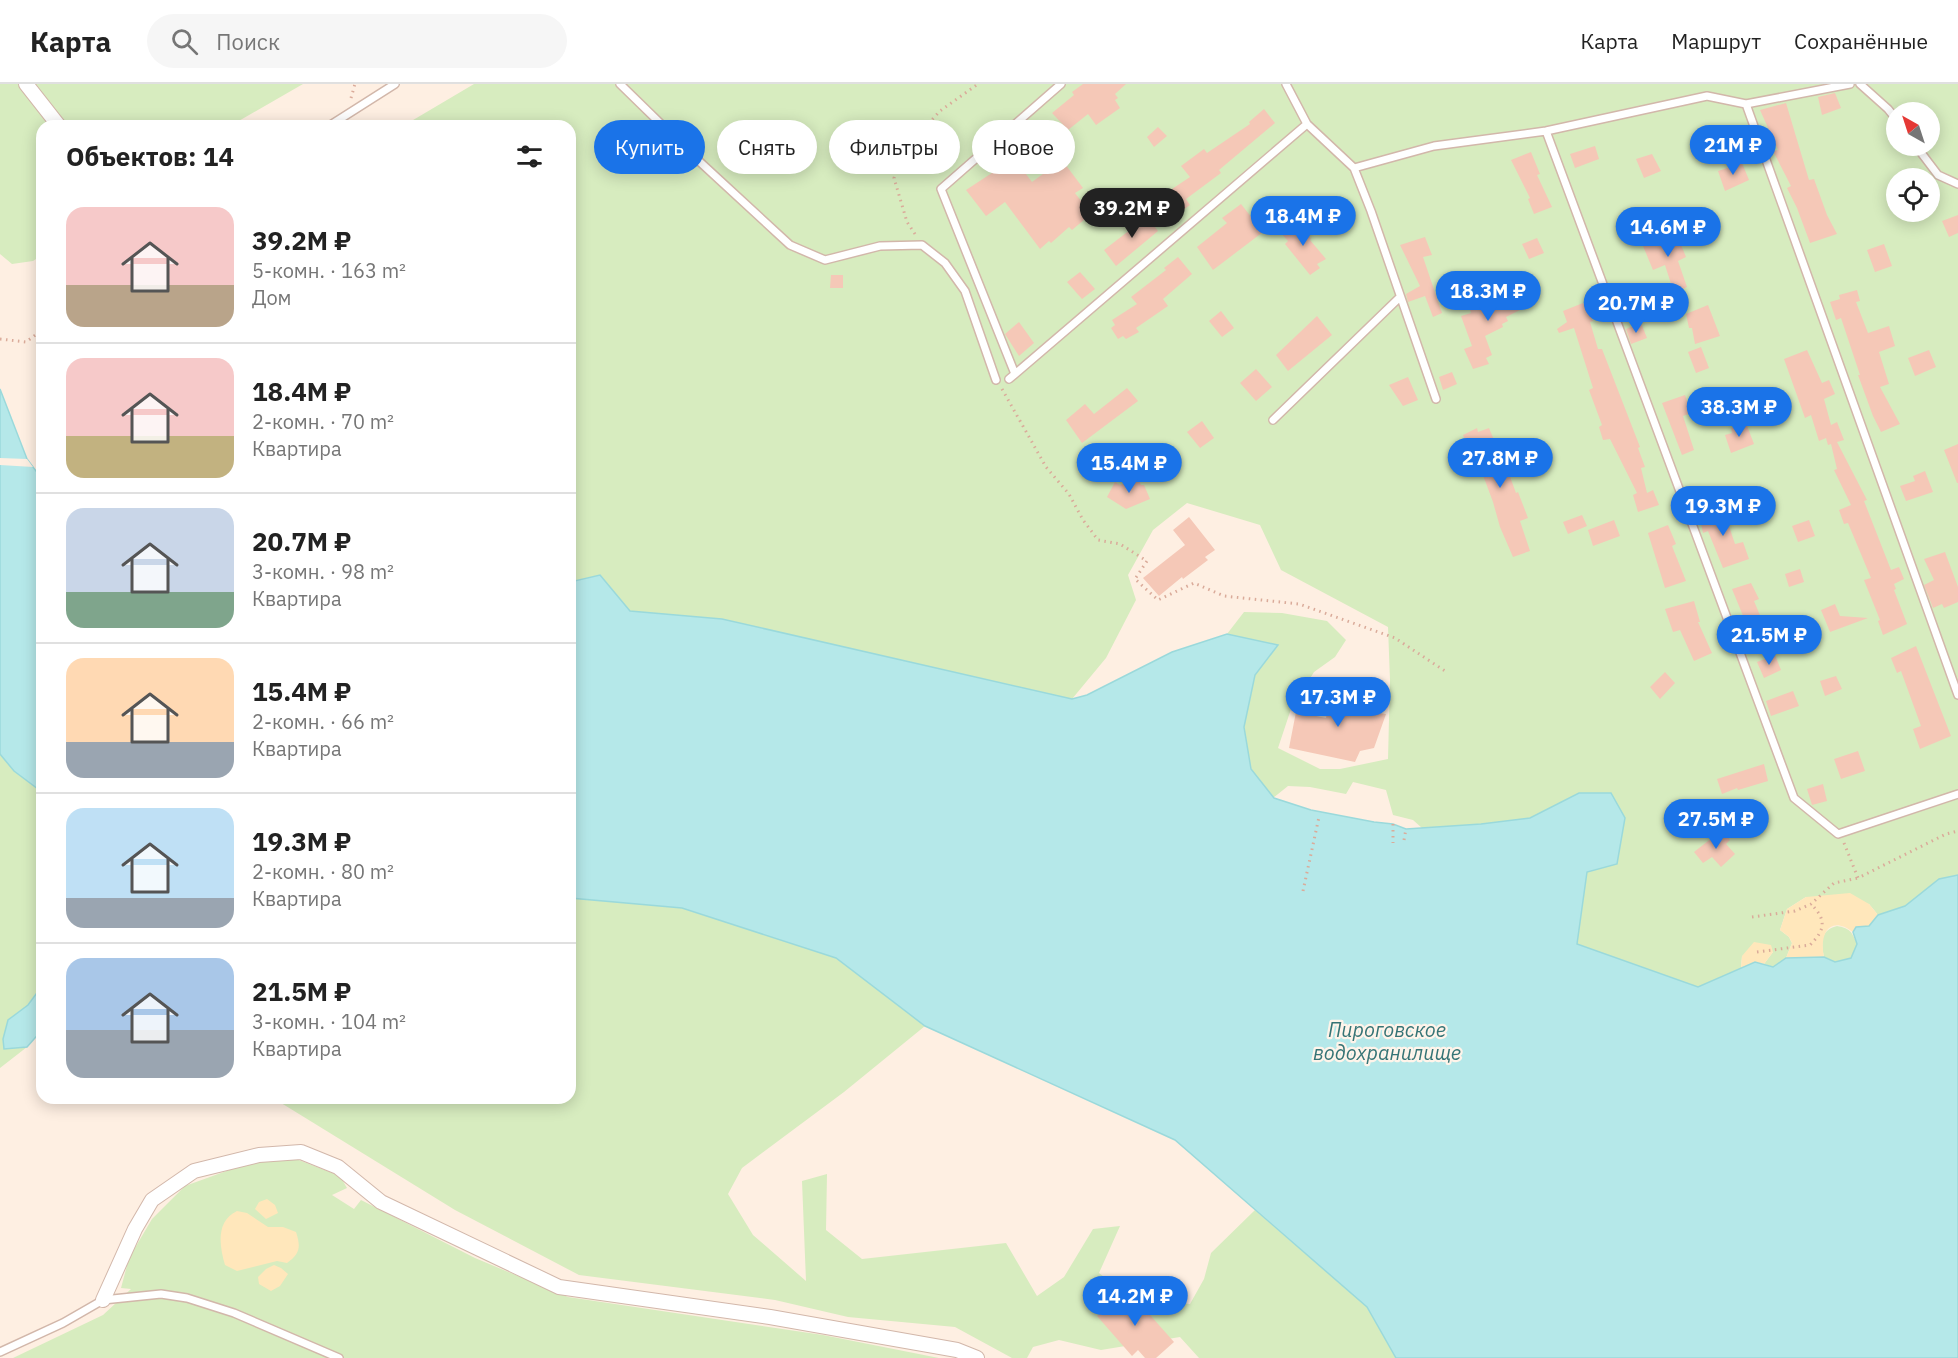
<!DOCTYPE html>
<html lang="ru">
<meta charset="utf-8">
<style>
:root{--surface:#fff;--page:#f6f6f6;--text:#222;--muted:#767676;--line:#e0e0e0;--accent:#1a73e8}
body{margin:0;font-family:"IBM Plex Sans",sans-serif;background:var(--page);color:var(--text);height:100vh;display:flex;flex-direction:column;font-size:22px;white-space:nowrap}
*{box-sizing:border-box;margin:0}
p{font-size:20px;color:var(--muted)}
.icon{flex:none;width:33px;height:33px;fill:none;stroke:currentColor;stroke-width:2;stroke-linecap:round;stroke-linejoin:round}
.map{position:relative;flex:1;overflow:hidden}
.details{position:absolute;left:36px;top:36px;width:540px;height:984px;display:flex;flex-direction:column;background:var(--surface);border-radius:18px;box-shadow:0 3px 15px #0003}
.details>*{flex:none}
.guide{position:absolute;left:594px;top:36px;width:570px;height:54px;display:flex;gap:12px}
.needle{width:39px;rotate:321deg}
.tools{position:absolute;left:1886px;top:18px;display:grid;gap:12px}
.tools a{display:grid;place-items:center;width:54px;height:54px;border-radius:50%;background:var(--surface);box-shadow:0 3px 15px #0003;font-size:30px}
.price{position:absolute;translate:-50% -51px;padding:0 14px;border-radius:21px;background:var(--accent);color:#fff;font-size:20px;line-height:39px;filter:drop-shadow(0 2px 3px #0008)}
.price::after{content:'';position:absolute;left:50%;top:36px;width:18px;height:14px;margin-left:-9px;background:inherit;clip-path:polygon(0 0,100% 0,50% 100%)}
.price.current{background:#222;color:#fff}
ul{padding:0;list-style:none}
li{display:flex;align-items:center;gap:18px;height:150px;padding:0 30px}
li+li{border-top:2px solid var(--line)}
li span{display:grid;place-items:center;flex:none;width:168px;height:120px;border-radius:18px;color:#555}
li>.icon{margin-inline-start:auto}
span .icon{width:72px;height:72px;fill:#fffc;stroke-width:1}
li b{font-size:26px}
h2{display:flex;justify-content:space-between;align-items:center;height:72px;padding:0 30px;font-size:26px}
.chip{padding:0 21px;border-radius:27px;background:var(--surface);box-shadow:0 3px 15px #0003;font-size:21px;line-height:54px}
.chip.current{background:var(--accent);color:#fff}
header{display:flex;align-items:center;gap:36px;box-sizing:border-box;height:84px;padding:0 30px;background:var(--surface);border-bottom:2px solid var(--line)}
header strong{font-size:28px}
nav{display:flex;gap:33px;margin-inline-start:auto;font-size:21px}
.search{width:420px;height:54px;background:var(--page);display:flex;align-items:center;gap:15px;box-sizing:border-box;padding:0 21px;border-radius:33px;color:var(--muted);font-size:22px}
.map>svg:first-child{display:block}
</style>
<header>
<strong>Карта</strong>
<div class="search"><svg class="icon" aria-label="search" viewBox="0 0 24 24"><circle cx="10" cy="10" r="6"/><path d="M15 15l6 6"/></svg>Поиск</div>
<nav><a>Карта</a><a>Маршрут</a><a>Сохранённые</a></nav>
</header>
<div class="map">
<svg width="1958" height="1274" viewBox="0 0 1958 1274">
<rect width="100%" height="100%" fill="#feefe2"/>
<path fill="#d7ecbf" fill-rule="evenodd" d="M 0,0 L 303,0 L 230,42 L 42,42 L 42,171 L 33,177 L 12,180 L 0,170 Z
M 474,0 L 1958,0 L 1958,791 L 1939,795 L 1905,822 L 1878,831 L 1869,820 L 1806,813 L 1787,825 L 1780,846 L 1789,853 L 1792,859 L 1786,874 L 1773,883 L 1764,880 L 1773,868 L 1742,872 L 1741,884 L 1698,903 L 1577,860 L 1587,788 L 1571,719 L 1530,734 L 1481,740 L 1422,744 L 1413,736 L 1393,731 L 1386,706 L 1353,698 L 1346,710 L 1310,703 L 1288,702 L 1273,714 L 1251,685 L 1244,643 L 1255,591 L 1278,561 L 1227,550 L 1244,528 L 1282,529 L 1327,537 L 1346,556 L 1335,573 L 1314,588 L 1291,625 L 1278,664 L 1320,685 L 1340,685 L 1388,675 L 1390,596 L 1388,543 L 1281,486 L 1260,441 L 1187,419 L 1153,446 L 1128,491 L 1136,516 L 1106,574 L 1072,615 L 722,535 L 630,527 L 600,491 L 570,498 L 570,42 L 403,42 ZM 1896,28 L 1929,28 L 1929,62 L 1896,62 ZM 1896,94 L 1929,94 L 1929,128 L 1896,128 Z
M 0,670 L 14,687 L 42,708 L 42,902 L 28,921 L 8,936 L 4,964 L 27,963 L 0,984 Z
M 570,814 L 682,824 L 836,874 L 925,942 L 844,1008 L 742,1084 L 728,1110 L 753,1151 L 806,1197 L 802,1097 L 827,1090 L 826,1146 L 862,1175 L 1006,1159 L 1037,1212 L 1064,1193 L 1093,1145 L 1120,1142 L 1099,1189 L 1129,1213 L 1190,1220 L 1204,1195 L 1211,1169 L 1255,1126 L 1367,1223 L 1396,1274 L 1199,1274 L 1180,1253 L 1101,1266 L 1059,1256 L 1033,1263 L 1027,1274 L 1012,1274 L 955,1243 L 848,1233 L 775,1216 L 579,1191 L 455,1126 L 273,1014 L 570,1014 Z
M 1837,842 C 1850,844 1852,848 1857,860 L 1851,874 L 1835,878 L 1824,873 C 1821,859 1820,846 1837,842 Z
M 291,1073 L 340,1092 L 347,1104 L 332,1111 L 354,1125 L 361,1116 L 475,1174 L 568,1213 L 823,1251 L 939,1274 L 13,1274 L 103,1231 L 131,1205 L 121,1204 L 129,1174 L 152,1135 L 185,1102 L 243,1081 Z"/>
<path fill="#ffe7bb" d="M 1850,809 L 1869,820 L 1878,831 L 1869,842 L 1856,843 L 1853,848 C 1829,830 1819,851 1824,873 L 1786,874 L 1792,859 L 1789,853 L 1780,846 L 1787,825 L 1806,813 Z
M 1754,858 L 1771,861 L 1773,868 L 1764,880 L 1755,878 L 1741,884 L 1742,872 Z
M 267,1115 L 275,1121 L 278,1129 L 266,1135 L 255,1125 L 259,1118 Z
M 237,1127 L 247,1129 L 268,1143 L 283,1143 L 296,1148 C 301,1163 300,1170 287,1179 L 277,1177 L 237,1187 L 225,1181 C 219,1161 216,1137 237,1127 Z
M 274,1181 L 281,1184 L 288,1190 L 280,1202 L 271,1207 L 259,1200 L 258,1193 L 266,1185 Z"/>
<path fill="#b5e8e9" stroke="#9ad9db" stroke-width="1.5" d="M 0,305 L 27,375 L 42,395 L 42,708 L 14,687 L 0,670 Z
M 600,491 L 630,527 L 722,535 L 1072,615 L 1087,611 L 1172,568 L 1227,550 L 1278,561 L 1255,591 L 1244,643 L 1251,685 L 1274,714 L 1311,726 L 1374,738 L 1393,740 L 1406,745 L 1481,740 L 1530,734 L 1579,709 L 1611,709 L 1625,734 L 1617,780 L 1587,788 L 1577,860 L 1698,903 L 1755,878 L 1773,883 L 1786,874 L 1824,873 L 1835,878 L 1851,874 L 1857,860 L 1853,848 L 1856,843 L 1869,842 L 1878,831 L 1905,822 L 1939,795 L 1958,791 L 1958,1274 L 1396,1274 L 1367,1223 L 1175,1056 L 925,942 L 836,874 L 682,824 L 570,814 L 570,498 Z
M 42,902 L 42,946 L 27,963 L 4,965 L 3,955 L 8,936 L 28,921 Z"/>
<path fill="#feefe2" d="M 0,374 L 27,375 L 33,383 L 0,381 Z"/>
<path fill="#f5c8b7" d="M 1083,0 L 1126,0 L 1115,10 L 1118,14 L 1115,16 L 1120,24 L 1096,41 L 1088,30 L 1068,46 L 1052,29 L 1074,11 L 1072,8 Z
M 1835,9 L 1841,24 L 1822,31 L 1818,13 Z
M 1786,19 L 1809,96 L 1814,95 L 1827,131 L 1837,150 L 1810,159 L 1797,124 L 1787,104 L 1791,102 L 1773,67 L 1778,66 L 1760,26 Z
M 1264,25 L 1275,39 L 1219,86 L 1221,89 L 1186,115 L 1190,121 L 1176,131 L 1163,111 L 1190,93 L 1181,82 L 1204,65 L 1207,69 L 1250,40 L 1249,38 Z
M 1158,43 L 1167,52 L 1154,63 L 1147,53 Z
M 1595,62 L 1599,75 L 1575,84 L 1570,70 Z
M 1531,68 L 1540,90 L 1537,91 L 1552,123 L 1534,130 L 1528,115 L 1530,114 L 1511,76 Z
M 1010,69 L 1032,98 L 1062,76 L 1083,104 L 1075,109 L 1091,130 L 1072,146 L 1069,143 L 1051,159 L 1049,157 L 1040,165 L 1005,118 L 986,132 L 966,106 L 998,85 L 994,81 Z
M 1652,70 L 1661,87 L 1644,94 L 1636,75 Z
M 1742,79 L 1749,96 L 1725,107 L 1718,87 Z
M 1241,120 L 1263,148 L 1213,186 L 1197,163 L 1227,139 L 1222,134 Z
M 1142,126 L 1158,147 L 1116,182 L 1104,166 L 1135,142 L 1130,135 Z
M 1958,131 L 1958,149 L 1949,153 L 1942,137 Z
M 1299,134 L 1311,155 L 1310,156 L 1326,175 L 1317,180 L 1320,184 L 1310,191 L 1285,160 L 1288,157 L 1280,148 Z
M 1675,146 L 1686,173 L 1678,177 L 1687,203 L 1674,209 L 1665,181 L 1653,186 L 1643,162 Z
M 1425,153 L 1432,171 L 1423,173 L 1442,229 L 1433,233 L 1425,212 L 1408,218 L 1406,210 L 1420,202 L 1400,161 Z
M 1537,154 L 1544,169 L 1529,175 L 1522,160 Z
M 1884,160 L 1892,182 L 1875,188 L 1867,166 Z
M 1178,173 L 1192,190 L 1163,215 L 1168,222 L 1136,244 L 1139,248 L 1126,255 L 1123,252 L 1118,255 L 1111,244 L 1115,241 L 1112,236 L 1137,220 L 1131,213 L 1166,186 L 1164,184 Z
M 1080,188 L 1095,205 L 1082,215 L 1067,198 Z
M 831,191 L 843,191 L 843,204 L 830,204 Z
M 1513,201 L 1522,225 L 1506,233 L 1508,237 L 1502,240 L 1503,243 L 1485,252 L 1492,271 L 1486,274 L 1489,280 L 1473,285 L 1464,265 L 1472,262 L 1461,232 L 1471,229 L 1469,221 L 1479,219 L 1478,214 L 1490,211 Z
M 1857,206 L 1860,217 L 1856,218 L 1868,249 L 1889,242 L 1895,262 L 1879,268 L 1889,300 L 1880,303 L 1900,340 L 1881,348 L 1873,332 L 1858,291 L 1860,291 L 1841,234 L 1836,236 L 1830,218 L 1840,215 L 1839,211 Z
M 1583,219 L 1593,237 L 1590,238 L 1598,265 L 1602,265 L 1640,363 L 1638,364 L 1645,383 L 1641,384 L 1647,409 L 1653,406 L 1659,421 L 1638,428 L 1633,411 L 1637,409 L 1610,355 L 1603,356 L 1599,343 L 1602,341 L 1589,306 L 1593,304 L 1574,244 L 1559,249 L 1557,245 L 1567,238 L 1563,227 Z
M 1708,221 L 1720,252 L 1695,260 L 1692,244 L 1689,244 L 1686,230 Z
M 1221,227 L 1234,244 L 1222,253 L 1209,237 Z
M 1317,232 L 1332,251 L 1288,287 L 1276,271 Z
M 1019,238 L 1034,259 L 1019,272 L 1005,250 Z
M 1641,239 L 1647,254 L 1631,260 L 1626,245 Z
M 1701,263 L 1709,284 L 1696,289 L 1688,268 Z
M 1807,266 L 1822,299 L 1829,296 L 1835,310 L 1824,315 L 1831,341 L 1837,338 L 1844,356 L 1837,358 L 1867,416 L 1864,417 L 1891,486 L 1899,483 L 1904,495 L 1894,500 L 1896,505 L 1894,506 L 1907,540 L 1883,551 L 1878,537 L 1880,536 L 1864,496 L 1871,494 L 1848,439 L 1844,440 L 1839,426 L 1851,421 L 1834,386 L 1837,385 L 1831,360 L 1828,361 L 1826,354 L 1819,357 L 1811,331 L 1805,334 L 1784,275 Z
M 1929,266 L 1936,283 L 1915,292 L 1908,274 Z
M 1256,285 L 1272,303 L 1256,317 L 1240,299 Z
M 1452,288 L 1457,300 L 1443,306 L 1439,293 Z
M 1408,293 L 1418,316 L 1403,322 L 1389,301 Z
M 1127,304 L 1138,317 L 1082,359 L 1066,336 L 1085,320 L 1094,330 Z
M 1685,311 L 1691,329 L 1683,332 L 1694,366 L 1682,371 L 1662,319 Z
M 1202,337 L 1214,354 L 1200,364 L 1187,348 Z
M 1746,339 L 1754,360 L 1731,369 L 1725,351 L 1732,349 L 1731,344 Z
M 1477,344 L 1478,348 L 1489,344 L 1504,380 L 1505,379 L 1516,409 L 1518,408 L 1528,434 L 1520,437 L 1530,467 L 1513,473 L 1500,443 L 1493,418 L 1474,367 L 1470,368 L 1463,351 Z
M 1958,360 L 1958,399 L 1957,399 L 1944,366 Z
M 1925,387 L 1933,408 L 1906,417 L 1900,402 L 1915,397 L 1913,392 Z
M 1137,393 L 1141,401 L 1144,401 L 1150,415 L 1126,425 L 1107,413 L 1115,398 L 1120,401 Z
M 1722,421 L 1735,460 L 1743,458 L 1749,475 L 1723,484 L 1708,447 L 1703,449 L 1699,430 Z
M 1582,431 L 1587,442 L 1568,450 L 1563,438 Z
M 1189,433 L 1215,466 L 1205,473 L 1208,476 L 1183,495 L 1182,493 L 1159,512 L 1143,494 L 1185,461 L 1173,446 Z
M 1614,436 L 1620,452 L 1593,462 L 1588,446 Z
M 1809,436 L 1815,452 L 1798,458 L 1792,442 Z
M 1668,441 L 1676,460 L 1672,462 L 1686,497 L 1665,504 L 1648,449 Z
M 1945,468 L 1958,503 L 1958,518 L 1944,524 L 1942,520 L 1933,524 L 1924,501 L 1934,496 L 1924,475 Z
M 1800,485 L 1804,498 L 1789,503 L 1785,490 Z
M 1751,499 L 1759,515 L 1754,517 L 1767,548 L 1749,556 L 1744,540 L 1746,539 L 1732,505 Z
M 1694,517 L 1700,538 L 1698,538 L 1712,569 L 1694,577 L 1680,546 L 1673,548 L 1665,525 Z
M 1835,520 L 1840,532 L 1868,534 L 1830,548 L 1821,526 Z
M 1916,562 L 1951,652 L 1920,665 L 1913,645 L 1921,642 L 1901,587 L 1897,589 L 1891,574 Z
M 1775,571 L 1781,586 L 1764,594 L 1757,578 Z
M 1665,588 L 1675,599 L 1660,615 L 1650,603 Z
M 1836,592 L 1842,605 L 1825,612 L 1820,597 Z
M 1332,599 L 1358,606 L 1355,626 L 1386,630 L 1374,664 L 1360,667 L 1355,678 L 1289,664 L 1296,628 L 1326,634 Z
M 1793,607 L 1799,622 L 1771,632 L 1766,617 Z
M 1858,667 L 1865,687 L 1841,695 L 1834,675 Z
M 1764,680 L 1768,697 L 1738,706 L 1737,704 L 1722,710 L 1717,695 Z
M 1823,700 L 1827,717 L 1812,721 L 1807,705 Z
M 1722,746 L 1730,756 L 1726,760 L 1735,770 L 1721,783 L 1712,773 L 1703,779 L 1694,768 Z
M 1127,1205 L 1174,1258 L 1156,1274 L 1145,1274 L 1138,1266 L 1132,1272 L 1097,1232 Z"/>
<g fill="none" stroke-linecap="round" stroke-linejoin="round">
<g stroke="#d2b7aa" stroke-width="10">
<path id="service" d="M 620,0 L 700,78 L 790,161 L 825,176 L 880,162 L 922,161 L 945,179 L 965,207 L 996,296
M 1286,0 L 1307,40 L 1354,84
M 1860,0 L 1888,25 L 1896,35
M 1746,20 L 1958,611
M 329,42 L 395,0
M 1546,47 L 1794,714 L 1838,750 L 1958,710
M 1916,62 L 1938,91 L 1958,100
M 1015,290 L 1307,40
M 1009,295 L 1015,290 L 941,105 L 1061,0
M 1436,315 L 1371,127 L 1354,84 L 1434,62 L 1546,47 L 1707,12 L 1746,20 L 1850,0
M 1273,336 L 1400,213
M 0,1268 L 63,1239 L 103,1216 L 161,1210 L 187,1214 L 234,1229 L 339,1274"/>
</g>
<g stroke="#d2b7aa" stroke-width="16">
<path id="minor" d="M 26,0 L 59,42
M 103,1216 L 135,1145 L 152,1116 L 194,1087 L 259,1071 L 301,1068 L 338,1083 L 381,1118 L 559,1203 L 770,1233 L 957,1266 L 977,1274"/>
</g>
<path stroke="#daab9a" stroke-width="3" stroke-dasharray="1.5 4.5" stroke-linecap="butt" d="M 351,14 L 355,0
M 915,150 L 907,138 L 894,94 L 903,67 L 940,27 L 978,0
M 0,255 L 26,258 L 42,246
M 1002,305 L 1046,383 L 1069,410 L 1083,436 L 1098,456 L 1120,460 L 1147,477 L 1135,495 L 1158,516 L 1194,499 L 1224,512 L 1299,520 L 1395,554 L 1445,587
M 1393,740 L 1393,759
M 1404,756 L 1406,745
M 1844,759 L 1858,794 L 1946,750 L 1958,747
M 1303,807 L 1319,733
M 1752,833 L 1795,827 L 1811,820 L 1834,799 L 1858,794
M 1757,868 L 1810,861 C 1825,846 1827,836 1811,820"/>
<use href="#service" stroke="#fff" stroke-width="7"/>
<use href="#minor" stroke="#fff" stroke-width="14"/>
</g>
<g text-anchor="middle" stroke-width="4.5" stroke-linejoin="round" paint-order="stroke">
<g font-size="20" font-style="italic" fill="#367476" stroke="#fff4ea">
<text x="1387" y="953">Пироговское<tspan x="1387" dy="23">водохранилище</tspan></text>
</g>
</g>
</svg>
<div class="tools">
<a><svg class="needle" viewBox="-14 -14 28 28"><path d="M0-13l5 13h-10z" fill="#e53935"/><path d="M0 13l5-13h-10z" fill="#767676"/></svg></a>
<a><svg class="icon" aria-label="locate" viewBox="0 0 24 24"><circle cx="12" cy="12" r="6"/><path d="M12 2v4M12 18v4M2 12h4M18 12h4"/></svg></a>
</div>
<b class="price" style="left:1733px;top:92px">21M ₽</b>
<b class="price current" style="left:1132px;top:155px">39.2M ₽</b>
<b class="price" style="left:1303px;top:163px">18.4M ₽</b>
<b class="price" style="left:1668px;top:174px">14.6M ₽</b>
<b class="price" style="left:1488px;top:238px">18.3M ₽</b>
<b class="price" style="left:1636px;top:250px">20.7M ₽</b>
<b class="price" style="left:1739px;top:354px">38.3M ₽</b>
<b class="price" style="left:1500px;top:405px">27.8M ₽</b>
<b class="price" style="left:1129px;top:410px">15.4M ₽</b>
<b class="price" style="left:1723px;top:453px">19.3M ₽</b>
<b class="price" style="left:1769px;top:582px">21.5M ₽</b>
<b class="price" style="left:1338px;top:644px">17.3M ₽</b>
<b class="price" style="left:1716px;top:766px">27.5M ₽</b>
<b class="price" style="left:1135px;top:1243px">14.2M ₽</b>
<div class="guide">
<a class="chip current">Купить</a>
<a class="chip">Снять</a>
<a class="chip">Фильтры</a>
<a class="chip">Новое</a>
</div>
<section class="details">
<h2>Объектов: 14<svg class="icon" aria-label="filters" viewBox="0 0 24 24"><path d="M4 7h16M4 17h16"/><circle cx="9" cy="7" r="2"/><circle cx="15" cy="17" r="2"/></svg></h2>
<ul>
<li><span style="background:linear-gradient(#f6c9c9 65%,#b9a48a 0)"><svg class="icon" aria-label="home" viewBox="0 0 24 24"><path d="M3 11l9-7 9 7M6 9v11h12V9"/></svg></span><div><b>39.2M ₽</b><p>5-комн. · 163 m²</p><p>Дом</p></div></li>
<li><span style="background:linear-gradient(#f6c9c9 65%,#c2b280 0)"><svg class="icon" aria-label="home" viewBox="0 0 24 24"><path d="M3 11l9-7 9 7M6 9v11h12V9"/></svg></span><div><b>18.4M ₽</b><p>2-комн. · 70 m²</p><p>Квартира</p></div></li>
<li><span style="background:linear-gradient(#c9d6e8 70%,#7fa58c 0)"><svg class="icon" aria-label="home" viewBox="0 0 24 24"><path d="M3 11l9-7 9 7M6 9v11h12V9"/></svg></span><div><b>20.7M ₽</b><p>3-комн. · 98 m²</p><p>Квартира</p></div></li>
<li><span style="background:linear-gradient(#ffd9b3 70%,#9aa5b1 0)"><svg class="icon" aria-label="home" viewBox="0 0 24 24"><path d="M3 11l9-7 9 7M6 9v11h12V9"/></svg></span><div><b>15.4M ₽</b><p>2-комн. · 66 m²</p><p>Квартира</p></div></li>
<li><span style="background:linear-gradient(#bfe0f5 75%,#9aa5b1 0)"><svg class="icon" aria-label="home" viewBox="0 0 24 24"><path d="M3 11l9-7 9 7M6 9v11h12V9"/></svg></span><div><b>19.3M ₽</b><p>2-комн. · 80 m²</p><p>Квартира</p></div></li>
<li><span style="background:linear-gradient(#a9c7e8 60%,#9aa5b1 0)"><svg class="icon" aria-label="home" viewBox="0 0 24 24"><path d="M3 11l9-7 9 7M6 9v11h12V9"/></svg></span><div><b>21.5M ₽</b><p>3-комн. · 104 m²</p><p>Квартира</p></div></li>
</ul>
</section>
</div>
